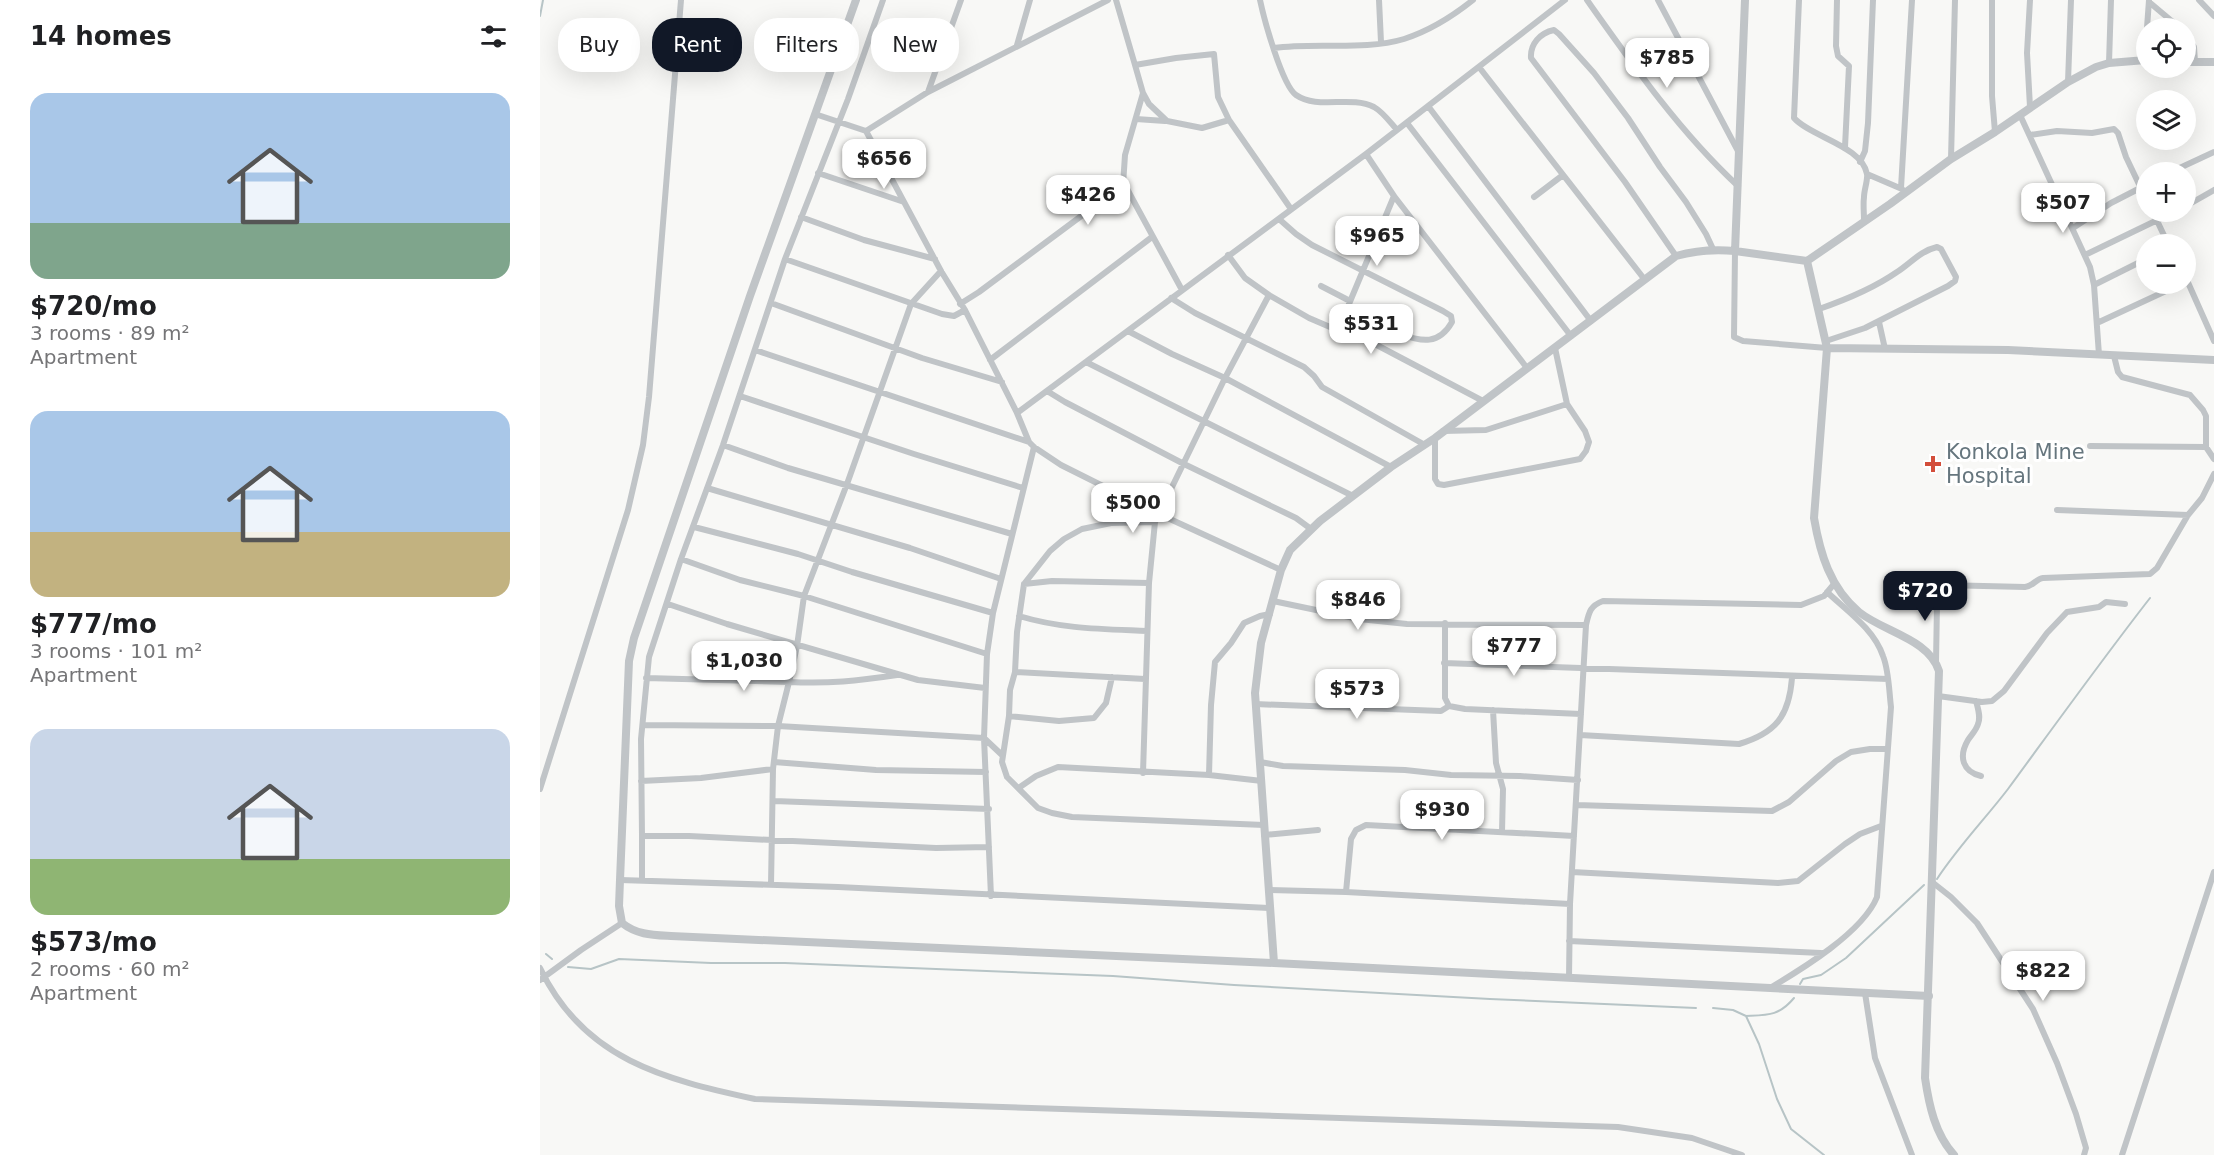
<!DOCTYPE html>
<meta charset="utf-8">
<style>
:root{--surface:#fff;--page:#f6f6f6;--text:#202124;--muted:#757577;--accent:#111827}
body{margin:0;font-family:"DejaVu Sans",sans-serif;background:var(--page);color:var(--text);height:100vh;display:flex;flex-direction:column;font-size:22px;white-space:nowrap}
*{box-sizing:border-box;margin:0}
p{font-size:20px;color:var(--muted)}
.icon{flex:none;width:33px;height:33px;fill:none;stroke:currentColor;stroke-width:2;stroke-linecap:round;stroke-linejoin:round}
.map{position:relative;flex:1;overflow:hidden}
.drawer{display:flex;flex-direction:column;background:var(--surface);width:540px}
.drawer>*{flex:none}
.banner{position:absolute;left:18px;top:18px;width:570px;height:54px;display:flex;gap:12px}
.buttons{position:absolute;left:1596px;top:18px;display:grid;gap:12px}
.buttons a{display:grid;place-items:center;width:60px;height:60px;border-radius:50%;background:var(--surface);box-shadow:0 6px 24px #0002;font-size:30px}
.price{position:absolute;translate:-50% -51px;padding:0 14px;border-radius:12px;background:#fff;color:#222;font-size:20px;line-height:39px;filter:drop-shadow(0 2px 3px #0008)}
.price::after{content:'';position:absolute;left:50%;top:36px;width:18px;height:14px;margin-left:-9px;background:inherit;clip-path:polygon(0 0,100% 0,50% 100%)}
.price.current{background:var(--accent);color:#fff}
ul{padding:0;list-style:none}
li{display:grid;align-content:center;gap:12px;height:318px;padding:0 30px}
li span{display:grid;place-items:center;height:186px;border-radius:18px;color:#555}
li>.icon{margin-inline-start:auto}
span .icon{width:108px;height:108px;fill:#fffc;stroke-width:1}
li b{font-size:26px}
h2{display:flex;justify-content:space-between;align-items:center;height:72px;padding:0 30px;font-size:26px}
.chip{padding:0 21px;border-radius:24px;background:var(--surface);box-shadow:0 6px 24px #0002;font-size:21px;line-height:54px}
.chip.current{background:var(--accent);color:#fff}
main{display:flex;flex:1;min-height:0}
.map>svg:first-child{display:block}
</style>
<main>
<section class="drawer">
<h2>14 homes<svg class="icon" aria-label="filters" viewBox="0 0 24 24"><path d="M4 7h16M4 17h16"/><circle cx="9" cy="7" r="2"/><circle cx="15" cy="17" r="2"/></svg></h2>
<ul>
<li><span style="background:linear-gradient(#a9c7e8 70%,#7fa58c 0)"><svg class="icon" aria-label="home" viewBox="0 0 24 24"><path d="M3 11l9-7 9 7M6 9v11h12V9"/></svg></span><div><b>$720/mo</b><p>3 rooms · 89 m²</p><p>Apartment</p></div></li>
<li><span style="background:linear-gradient(#a9c7e8 65%,#c2b280 0)"><svg class="icon" aria-label="home" viewBox="0 0 24 24"><path d="M3 11l9-7 9 7M6 9v11h12V9"/></svg></span><div><b>$777/mo</b><p>3 rooms · 101 m²</p><p>Apartment</p></div></li>
<li><span style="background:linear-gradient(#c9d6e8 70%,#8fb573 0)"><svg class="icon" aria-label="home" viewBox="0 0 24 24"><path d="M3 11l9-7 9 7M6 9v11h12V9"/></svg></span><div><b>$573/mo</b><p>2 rooms · 60 m²</p><p>Apartment</p></div></li>
</ul>
</section>
<div class="map">
<svg width="1674" height="1155" viewBox="0 0 1674 1155">
<rect width="100%" height="100%" fill="#f8f8f6"/>
<g fill="none" stroke-linecap="round" stroke-linejoin="round">
<path stroke="#b7c4c6" stroke-width="2" d="M 0,16 L 3,0
M 1397,879 C 1418,847 1445,819 1468,789 C 1515,725 1561,661 1610,598
M 6,954 L 12,959
M 28,967 L 51,969 L 79,959 L 171,963 L 245,963 L 573,976 L 694,985 L 950,999 L 1156,1008
M 1260,984 L 1263,979 L 1281,975 L 1306,958 L 1384,885
M 1173,1008 L 1193,1010 L 1206,1016 L 1219,1044 L 1237,1099 L 1251,1129 L 1284,1155
M 1206,1016 C 1228,1015 1239,1016 1254,998"/>
<path stroke="#c0c4c7" stroke-width="6" d="M 576,0 L 595,65 L 636,58 L 674,54 L 678,97 L 689,120 L 751,209
M 720,0 C 724,19 742,85 756,95 C 778,110 810,95 834,107 C 843,112 850,122 857,130
M 839,0 L 841,42
M 1047,0 C 1093,65 1139,131 1198,186
M 1118,0 L 1198,151
M 1259,0 L 1254,118 C 1271,137 1322,146 1327,174 C 1328,180 1324,190 1324,197 C 1323,205 1324,212 1324,220
M 1297,0 L 1296,46 L 1298,56 L 1309,66 L 1305,147
M 1452,0 L 1452,96 L 1455,132
M 1490,0 L 1487,53 L 1490,107
M 1659,0 L 1674,16
M 1609,2 L 1640,28
M 1607,28 L 1609,0
M 1646,35 L 1654,47 L 1655,62
M 477,45 L 490,0
M 734,48 C 776,42 824,51 864,39 C 889,31 913,16 933,0
M 1605,60 L 1606,38
M 1569,63 L 1571,0
M 595,65 L 603,93 L 609,104 L 627,121 L 662,128 L 689,120
M 939,67 L 1105,280
M 1528,82 L 1531,0
M 388,92 L 421,0
M 888,106 L 1051,321
M 275,114 L 326,131 L 401,271 L 425,310 L 477,413 L 489,442 L 494,447 L 521,465 L 619,514 L 741,570
M 1480,115 L 1550,267 L 1554,285 L 1559,355
M 596,119 L 625,121
M 867,123 L 1031,336
M 326,131 L 388,92 L 568,0
M 1490,135 L 1517,131 L 1552,133 L 1574,129 L 1578,133 L 1586,157 L 1606,199
M 826,154 L 854,196 L 987,368
M 1411,159 L 1415,0
M 1320,162 L 1325,151 L 1328,123 L 1333,0
M 1631,172 L 1674,152
M 278,173 L 364,202
M 1327,174 L 1362,189
M 583,185 L 585,155 L 603,93
M 1361,188 L 1372,0
M 994,197 L 1023,175
M 1646,206 L 1674,190
M 1613,212 L 1628,244
M 261,217 L 324,240 L 395,259
M 739,219 L 756,234 L 772,245 L 903,311 L 911,316 L 912,322 C 899,345 882,342 860,334
M 1533,228 L 1571,203 L 1606,185
M 1195,251 L 1194,337 L 1203,341 L 1287,348
M 688,255 L 705,278 L 729,295 L 769,318 L 790,327 L 812,332 L 943,401
M 1545,255 L 1634,212
M 1136,256 L 1085,182 L 991,58 C 990,44 1000,33 1014,30 L 1019,34 L 1054,73 L 1088,118 L 1120,167 L 1146,202 L 1166,234 L 1173,249
M 245,259 L 402,314 L 414,316 L 425,310
M 1646,278 L 1674,341
M 1554,285 L 1606,259
M 781,286 L 810,301
M 631,298 L 655,313 L 764,367 L 774,376 L 782,387 L 885,445
M 231,303 L 382,358 L 462,382
M 420,304 L 439,292 L 583,185 L 586,187 L 642,290
M 1279,309 C 1305,300 1334,288 1357,272 C 1371,263 1380,251 1397,247 L 1401,249 L 1416,277 L 1415,281 L 1408,286 L 1325,328 L 1286,341
M 1339,322 L 1345,349
M 1557,323 L 1641,284
M 799,328 L 854,196
M 588,331 L 632,354 L 685,378 L 851,467
M 215,350 L 489,442
M 1574,356 L 1578,372 L 1582,377 L 1650,395 L 1663,410 L 1666,416 L 1666,447 L 1674,459
M 450,360 L 612,237
M 546,362 L 813,496
M 507,391 L 525,402 L 644,464 L 756,518 L 771,529
M 200,396 L 374,454 L 483,488
M 477,413 L 826,154 L 1025,0
M 903,431 L 946,430 L 1027,404
M 895,438 L 895,479 L 898,484 L 904,485 L 1040,459 L 1046,451 L 1049,442 L 1045,431 L 1027,404 L 1015,348
M 183,445 L 248,468 L 472,534
M 1550,446 L 1666,447
M 167,488 L 370,548 L 461,579
M 1517,510 L 1648,515
M 615,522 L 571,523 L 542,529 L 524,539 L 510,551 L 484,584 L 477,632 L 475,672 L 470,690 L 469,716 L 462,762 L 467,777 L 498,808 L 512,813 L 532,817 L 724,825
M 571,523 L 573,515 L 585,497
M 154,527 L 258,554 L 312,572 L 453,613
M 141,559 L 200,580 L 264,596 L 447,654
M 484,584 L 512,581 L 609,583
M 733,601 L 819,619 L 867,624 L 1046,625
M 128,604 L 187,624 L 378,680 L 445,688
M 479,616 C 522,629 562,629 607,631
M 905,623 L 905,698 L 909,706 L 925,709 L 1041,714
M 1396,662 L 1397,604 L 1402,585 L 1485,587 C 1493,586 1496,579 1503,578 L 1610,574 L 1617,568 L 1648,515 L 1662,498 L 1674,474
M 904,663 C 1052,667 1200,675 1348,679
M 475,672 L 605,679
M 106,678 L 249,682 L 257,646 L 264,596 L 307,484 L 371,304 L 401,271
M 1398,696 L 1442,702 L 1452,701 L 1464,691 L 1507,633 L 1527,612 L 1559,607 L 1566,602 L 1585,604
M 1436,701 C 1438,709 1441,717 1438,724 C 1436,731 1431,735 1428,740 C 1418,757 1423,772 1441,776
M 715,704 L 901,711 L 909,706
M 953,710 L 956,763 L 963,789 L 962,832
M 469,716 L 519,721 L 554,718 L 566,703 L 572,677
M 103,725 L 238,726 L 444,738 L 462,755
M 1040,735 L 1199,744 C 1236,733 1249,716 1252,678
M 234,762 L 336,770 L 446,772
M 720,762 L 743,766 L 865,770 L 911,775 L 980,776 L 1038,780
M 603,773 L 609,583 L 615,522 L 685,378 L 729,295
M 669,775 L 671,705 L 675,662 L 691,643 L 704,623 L 720,616 L 730,614
M 101,781 L 161,778 L 233,769
M 480,787 L 496,776 L 518,767 L 669,775 L 722,781
M 0,789 L 88,510 L 103,445 L 109,397 L 141,0
M 234,801 L 449,809
M 1036,805 L 1232,811 L 1249,802 L 1296,761 L 1311,752 L 1330,749 L 1347,749
M 724,835 L 778,830
M 102,836 L 101,739 L 109,657 L 141,559 L 183,445 L 245,259 L 308,99 L 343,0
M 1032,872 L 1238,883 L 1258,881 L 1305,844 L 1320,834 L 1341,826
M 80,880 L 298,887 L 729,908
M 102,880 L 102,836 L 149,836 L 396,848 L 449,847
M 1392,882 L 1411,897 L 1437,923 L 1493,1009 L 1517,1063 L 1536,1114 L 1546,1148 L 1544,1155
M 231,885 L 233,769 L 238,726 L 249,682 C 289,684 317,681 357,675
M 728,890 L 806,892 L 1030,904
M 806,892 L 811,839 L 816,830 L 826,825 L 1034,836
M 451,896 L 444,738 L 447,654 L 453,613 L 494,447
M 1029,941 L 1281,953
M 0,968 C 44,1060 124,1079 215,1099 L 1078,1127 L 1152,1138 L 1202,1155
M 1029,978 L 1030,904 L 1046,625 C 1049,612 1050,606 1063,601 L 1261,605 L 1284,596 L 1294,584
M 0,980 L 41,950 L 82,923
M 1230,988 C 1262,969 1323,932 1337,897 L 1351,707 C 1349,691 1349,671 1343,656 C 1334,629 1307,611 1287,592
M 1325,993 L 1335,1058 L 1372,1155
M 1582,1155 L 1674,872"/>
<path stroke="#c0c4c7" stroke-width="8" d="M 316,0 L 210,296 L 94,638 L 89,661 L 80,880 L 79,906 L 82,923 C 97,935 113,935 131,936 L 734,963
M 1205,0 L 1195,251 C 1174,249 1157,250 1136,256 L 895,438 L 851,467 L 780,521 L 750,550 L 741,570 L 721,643 L 715,693 L 734,963 L 1389,996
M 1646,62 L 1674,62
M 1195,251 L 1267,261
M 1287,348 L 1468,350 L 1674,360
M 1414,1155 C 1395,1134 1389,1105 1385,1078 L 1399,671 C 1389,639 1344,632 1319,612 C 1290,588 1280,553 1274,518 L 1287,348 L 1267,261 L 1350,204 L 1411,159 L 1455,132 L 1528,82 L 1556,67 L 1569,63 L 1606,60"/>
</g>
<path fill="#d34e3b" stroke="#fff" stroke-width="2" d="M1390 455h6v6h6v6h-6v6h-6v-6h-6v-6h6z"/>
<g text-anchor="middle" stroke-width="6" stroke-linejoin="round" paint-order="stroke">
<g font-size="21" fill="#66767e" stroke="#fff" text-anchor="start">
<text x="1406" y="459">Konkola Mine<tspan x="1406" dy="24">Hospital</tspan></text>
</g>
</g>
</svg>
<div class="buttons">
<a><svg class="icon" aria-label="locate" viewBox="0 0 24 24"><circle cx="12" cy="12" r="6"/><path d="M12 2v4M12 18v4M2 12h4M18 12h4"/></svg></a>
<a><svg class="icon" aria-label="layers" viewBox="0 0 24 24"><path d="M12 4l9 5-9 5-9-5zM3 14l9 5 9-5"/></svg></a>
<a>+</a>
<a>−</a>
</div>
<b class="price" style="left:1127px;top:89px">$785</b>
<b class="price" style="left:344px;top:190px">$656</b>
<b class="price" style="left:548px;top:226px">$426</b>
<b class="price" style="left:1523px;top:234px">$507</b>
<b class="price" style="left:837px;top:267px">$965</b>
<b class="price" style="left:831px;top:355px">$531</b>
<b class="price" style="left:593px;top:534px">$500</b>
<b class="price current" style="left:1385px;top:622px">$720</b>
<b class="price" style="left:818px;top:631px">$846</b>
<b class="price" style="left:974px;top:677px">$777</b>
<b class="price" style="left:204px;top:692px">$1,030</b>
<b class="price" style="left:817px;top:720px">$573</b>
<b class="price" style="left:902px;top:841px">$930</b>
<b class="price" style="left:1503px;top:1002px">$822</b>
<div class="banner">
<a class="chip">Buy</a>
<a class="chip current">Rent</a>
<a class="chip">Filters</a>
<a class="chip">New</a>
</div>
</div>
</main>
